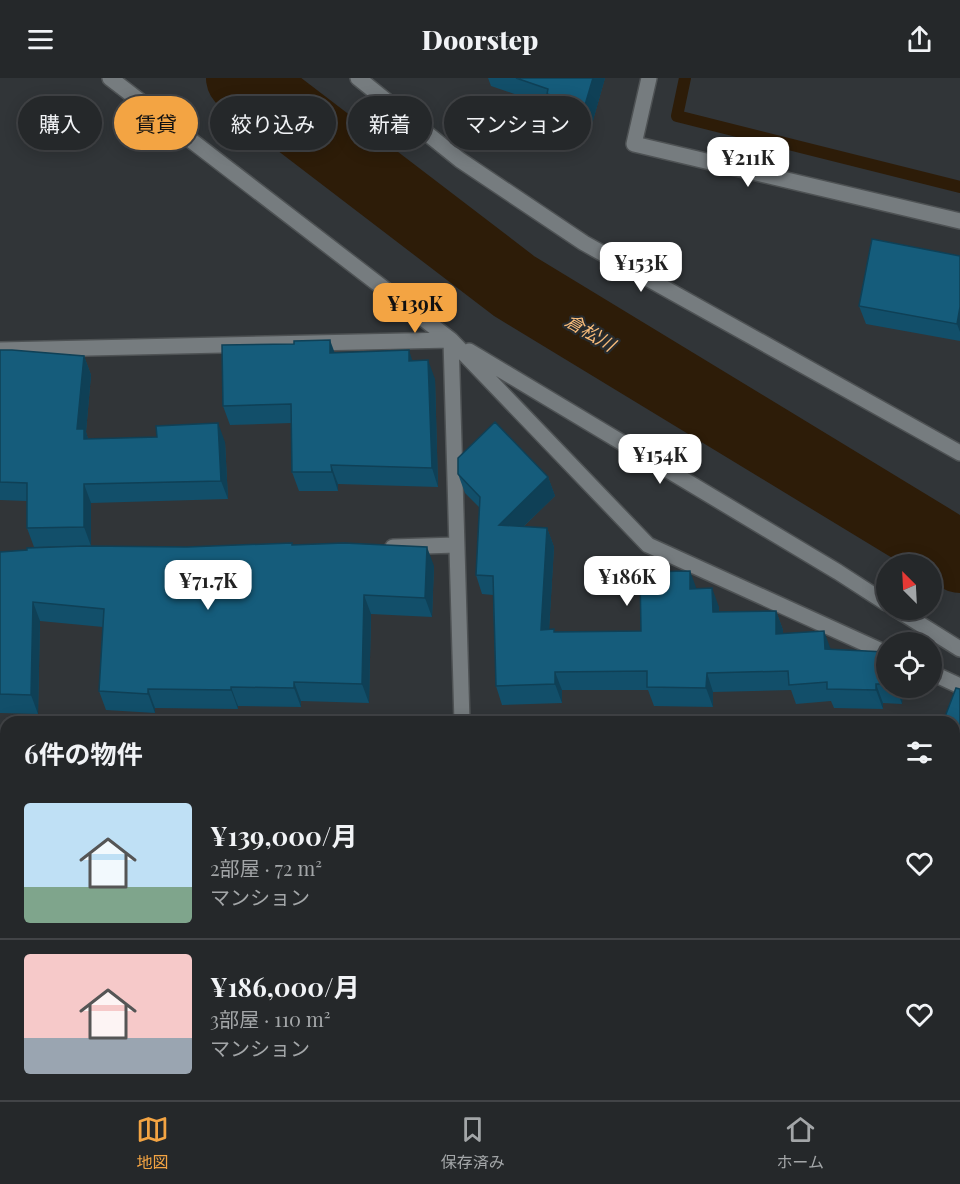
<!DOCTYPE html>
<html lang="ja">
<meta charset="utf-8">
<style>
:root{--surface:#25282a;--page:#313436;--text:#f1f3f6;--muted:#a3a6a8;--line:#424447;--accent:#f3a443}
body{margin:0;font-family:"Playfair Display","Noto Sans JP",serif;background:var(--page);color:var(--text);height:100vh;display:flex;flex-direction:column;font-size:22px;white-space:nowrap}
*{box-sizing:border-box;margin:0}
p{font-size:20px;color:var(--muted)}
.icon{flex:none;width:33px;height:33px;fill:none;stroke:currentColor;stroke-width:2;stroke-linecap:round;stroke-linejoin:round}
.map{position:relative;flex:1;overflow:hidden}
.sheet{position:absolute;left:0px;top:638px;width:960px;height:386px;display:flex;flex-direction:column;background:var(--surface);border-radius:18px 18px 0 0;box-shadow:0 3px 15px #0003,0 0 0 2px var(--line)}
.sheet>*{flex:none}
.top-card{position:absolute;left:18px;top:18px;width:600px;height:54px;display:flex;gap:12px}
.needle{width:39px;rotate:336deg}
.controls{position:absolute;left:876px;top:476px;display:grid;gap:12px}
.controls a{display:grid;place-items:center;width:66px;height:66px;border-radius:50%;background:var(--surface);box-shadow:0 3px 15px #0003,0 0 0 2px var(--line);font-size:30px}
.price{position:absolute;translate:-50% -51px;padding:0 14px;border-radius:12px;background:#fff;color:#222;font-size:20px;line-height:39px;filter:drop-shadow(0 2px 3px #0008)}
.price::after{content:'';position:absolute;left:50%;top:36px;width:18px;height:14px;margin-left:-9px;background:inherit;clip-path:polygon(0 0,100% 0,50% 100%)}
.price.on{background:var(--accent);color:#111}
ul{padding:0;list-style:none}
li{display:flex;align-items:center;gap:18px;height:150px;padding:0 24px}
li+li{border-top:2px solid var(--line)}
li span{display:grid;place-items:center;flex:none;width:168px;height:120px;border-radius:6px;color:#555}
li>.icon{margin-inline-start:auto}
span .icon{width:72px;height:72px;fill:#fffc;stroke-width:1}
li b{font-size:26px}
h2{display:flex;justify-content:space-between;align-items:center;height:72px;padding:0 24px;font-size:26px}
.chip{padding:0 21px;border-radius:27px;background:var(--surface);box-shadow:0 3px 15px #0003,0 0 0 2px var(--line);font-size:21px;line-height:54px}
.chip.on{background:var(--accent);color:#111}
header{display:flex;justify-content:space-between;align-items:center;height:78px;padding:0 24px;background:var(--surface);font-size:27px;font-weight:800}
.menu{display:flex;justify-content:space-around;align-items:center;height:84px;border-top:2px solid var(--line);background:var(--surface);font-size:16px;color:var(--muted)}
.menu a{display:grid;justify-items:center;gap:3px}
.menu .on{color:var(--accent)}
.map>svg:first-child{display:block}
</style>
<header><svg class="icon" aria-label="menu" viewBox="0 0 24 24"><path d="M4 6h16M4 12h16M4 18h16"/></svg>Doorstep<svg class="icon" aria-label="share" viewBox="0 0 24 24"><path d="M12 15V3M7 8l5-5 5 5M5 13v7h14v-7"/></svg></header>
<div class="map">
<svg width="960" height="1022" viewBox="0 0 960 1022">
<rect width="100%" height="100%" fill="#313538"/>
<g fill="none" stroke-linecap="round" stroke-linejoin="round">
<path stroke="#2d1c08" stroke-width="12" d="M 685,0 L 677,38 L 960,109"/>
<path stroke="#2d1c08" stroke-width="72" d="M 242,0 L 514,208 L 960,479"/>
<g stroke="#4e5254" stroke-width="18">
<path id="minor" d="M 110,0 L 451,262 L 462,644
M 358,0 L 460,82 L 584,165 L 960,375
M 649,0 L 634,66 L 960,143
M 0,272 L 451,262 L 648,467 L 886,575
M 469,273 L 838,494 L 886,525
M 393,469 L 456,467
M 896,531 L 960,571
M 932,595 L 960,608
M 0,693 L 6,692
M 570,1017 L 571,1022
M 722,1017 L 722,1022"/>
</g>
<g stroke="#4e5254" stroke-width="18">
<path id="tertiary" d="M 954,897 L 960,897
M 0,922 L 6,922"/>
</g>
<use href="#minor" stroke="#767c7f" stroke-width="15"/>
<use href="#tertiary" stroke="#767c7f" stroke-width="15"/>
</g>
<path fill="#124f6a" d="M 488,0 L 605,0 L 592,46 L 554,35 L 552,29 L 491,8 Z
M 960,178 L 960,263 L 866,246 L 859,228 Z
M 0,272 L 84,278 L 91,297 L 86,354 L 88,361 L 225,364 L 228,421 L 91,425 L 91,468 L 34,469 L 27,450 L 27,423 L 0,422 Z
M 334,275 L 412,283 L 435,301 L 438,409 L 338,406 L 338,413 L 299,413 L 292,394 L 291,345 L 230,347 L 223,328 Z
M 458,396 L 548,399 L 555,418 L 523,449 L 547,450 L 554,469 L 549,551 L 554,551 L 554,554 L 641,553 L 696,511 L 719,529 L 719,534 L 776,533 L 783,552 L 783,556 L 831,571 L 886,574 L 886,609 L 903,609 L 902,626 L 883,625 L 883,631 L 834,630 L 831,623 L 796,626 L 791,612 L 713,614 L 713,629 L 654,628 L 648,612 L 562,612 L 562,625 L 502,627 L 496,608 L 493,517 L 482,516 L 476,497 L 480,430 L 465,415 Z
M 292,467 L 434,488 L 432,539 L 371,536 L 369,625 L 301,623 L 301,629 L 238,628 L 238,631 L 155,630 L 155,635 L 106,632 L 99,613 L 103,549 L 40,543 L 38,636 L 0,635 L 0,474 Z
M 960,611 L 960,676 L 954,674 L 954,644 Z
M 0,698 L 6,698 L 6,849 L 0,849 Z"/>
<path fill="#0f4056" d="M 593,0 L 605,0 L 592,46 L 585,27 Z
M 960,229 L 960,254 L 957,246 Z
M 330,262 L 337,281 L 330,275 Z
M 409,272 L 415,291 L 409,283 Z
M 84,278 L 91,297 L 86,354 L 91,370 L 91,380 L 77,351 Z
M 428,282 L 435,301 L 438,409 L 432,390 Z
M 218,345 L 225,364 L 228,421 L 221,403 Z
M 331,387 L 338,406 L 338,413 L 332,394 Z
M 548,399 L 555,418 L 505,466 L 499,447 Z
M 84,406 L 91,425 L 91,468 L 84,449 Z
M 547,450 L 554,469 L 548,570 L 541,552 Z
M 427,469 L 434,488 L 432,539 L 425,520 Z
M 690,493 L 697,512 L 690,511 Z
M 712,510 L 719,529 L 719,553 L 713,534 Z
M 364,517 L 371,536 L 369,625 L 362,606 Z
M 33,524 L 40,543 L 38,636 L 31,617 Z
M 776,533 L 783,552 L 783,575 L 776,556 Z
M 824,553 L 831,572 L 825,571 Z
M 555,594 L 562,612 L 562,625 L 555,606 Z
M 707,595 L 713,614 L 713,629 L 706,610 Z
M 294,604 L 301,623 L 301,629 L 294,610 Z
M 876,606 L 883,625 L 883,631 L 876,612 Z
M 231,609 L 238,628 L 238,631 L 231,612 Z
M 896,609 L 903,609 L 902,626 Z
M 148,611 L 155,630 L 155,635 L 148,616 Z
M 228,1017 L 235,1017 L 235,1022 L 229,1022 Z
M 556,1017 L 561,1017 L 562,1022 L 556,1022 Z
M 947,1017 L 952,1017 L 953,1022 L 947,1022 Z"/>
<path fill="#155c7b" stroke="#0f4056" stroke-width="1.5" d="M 516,0 L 593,0 L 585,27 L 547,16 L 548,11 Z
M 872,161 L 960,178 L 960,229 L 957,246 L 859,228 Z
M 330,262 L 330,275 L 409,272 L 409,283 L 428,282 L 432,390 L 331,387 L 332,394 L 292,394 L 291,326 L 223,328 L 222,267 L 294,266 L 294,263 Z
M 0,272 L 12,272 L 84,278 L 77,351 L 84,351 L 84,361 L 157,359 L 156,348 L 218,345 L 221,403 L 84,406 L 84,449 L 27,450 L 27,405 L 0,404 Z
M 495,344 L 548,399 L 499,447 L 547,450 L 541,552 L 554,551 L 554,554 L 641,553 L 640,494 L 690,493 L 690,511 L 712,510 L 713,534 L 776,533 L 776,556 L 824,553 L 825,571 L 886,574 L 886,606 L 876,606 L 876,612 L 827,611 L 827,604 L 789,607 L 788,593 L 707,595 L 706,610 L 647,609 L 647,593 L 555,594 L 555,606 L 496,608 L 493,498 L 476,497 L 480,419 L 458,396 L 458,380 Z
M 292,465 L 292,467 L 344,465 L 427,469 L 425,520 L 364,517 L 362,606 L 294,604 L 294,610 L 231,609 L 231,612 L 148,611 L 148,616 L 99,613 L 104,531 L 33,524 L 31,617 L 0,616 L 0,474 L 27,472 L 27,470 L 84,468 L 187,469 Z
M 956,610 L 960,611 L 960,660 L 954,658 L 954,644 L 943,644 Z
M 0,698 L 6,698 L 6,830 L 0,830 Z
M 0,957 L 6,958 L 6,1017 L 228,1017 L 228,1020 L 283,1022 L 0,1022 Z
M 313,1017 L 556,1017 L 556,1022 L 313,1022 Z
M 728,1017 L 947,1017 L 947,1022 L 727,1022 Z"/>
<g text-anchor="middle" stroke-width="4.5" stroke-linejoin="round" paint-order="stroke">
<g font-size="18" font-style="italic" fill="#f7bb7a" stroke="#272b2e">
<text transform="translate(590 255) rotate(31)" y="6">倉松川</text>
</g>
</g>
</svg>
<div class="controls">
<a><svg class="needle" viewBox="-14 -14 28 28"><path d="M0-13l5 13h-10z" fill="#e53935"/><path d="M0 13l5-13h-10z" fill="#a3a6a8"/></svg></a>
<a><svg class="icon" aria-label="locate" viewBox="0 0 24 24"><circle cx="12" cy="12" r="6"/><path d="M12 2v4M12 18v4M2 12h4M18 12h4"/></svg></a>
</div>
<b class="price" style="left:748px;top:110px">¥211K</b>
<b class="price" style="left:641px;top:215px">¥153K</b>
<b class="price on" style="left:415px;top:256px">¥139K</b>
<b class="price" style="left:660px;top:407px">¥154K</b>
<b class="price" style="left:627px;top:529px">¥186K</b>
<b class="price" style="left:208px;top:533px">¥71.7K</b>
<div class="top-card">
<a class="chip">購入</a>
<a class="chip on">賃貸</a>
<a class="chip">絞り込み</a>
<a class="chip">新着</a>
<a class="chip">マンション</a>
</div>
<section class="sheet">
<h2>6件の物件<svg class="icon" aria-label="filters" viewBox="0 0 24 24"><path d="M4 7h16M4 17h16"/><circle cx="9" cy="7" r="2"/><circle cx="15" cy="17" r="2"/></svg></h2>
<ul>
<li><span style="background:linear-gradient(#bfe0f5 70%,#7fa58c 0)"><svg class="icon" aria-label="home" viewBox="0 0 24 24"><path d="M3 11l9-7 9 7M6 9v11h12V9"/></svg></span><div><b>¥139,000/月</b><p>2部屋 · 72 m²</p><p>マンション</p></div><svg class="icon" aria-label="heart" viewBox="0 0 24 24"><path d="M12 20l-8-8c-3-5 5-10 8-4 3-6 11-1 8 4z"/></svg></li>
<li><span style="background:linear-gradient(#f6c9c9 70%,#9aa5b1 0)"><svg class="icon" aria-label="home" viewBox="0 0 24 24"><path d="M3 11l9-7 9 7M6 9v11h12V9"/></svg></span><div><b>¥186,000/月</b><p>3部屋 · 110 m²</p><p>マンション</p></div><svg class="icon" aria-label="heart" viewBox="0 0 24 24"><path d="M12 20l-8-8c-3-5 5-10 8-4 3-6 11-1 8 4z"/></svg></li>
</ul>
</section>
</div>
<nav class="menu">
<a class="on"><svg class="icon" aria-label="map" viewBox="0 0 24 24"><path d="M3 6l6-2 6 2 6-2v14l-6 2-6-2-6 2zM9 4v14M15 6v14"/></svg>地図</a>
<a><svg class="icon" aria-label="saved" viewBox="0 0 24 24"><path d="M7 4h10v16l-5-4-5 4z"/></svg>保存済み</a>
<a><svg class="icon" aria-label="home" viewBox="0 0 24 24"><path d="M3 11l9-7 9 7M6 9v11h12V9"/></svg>ホーム</a>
</nav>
